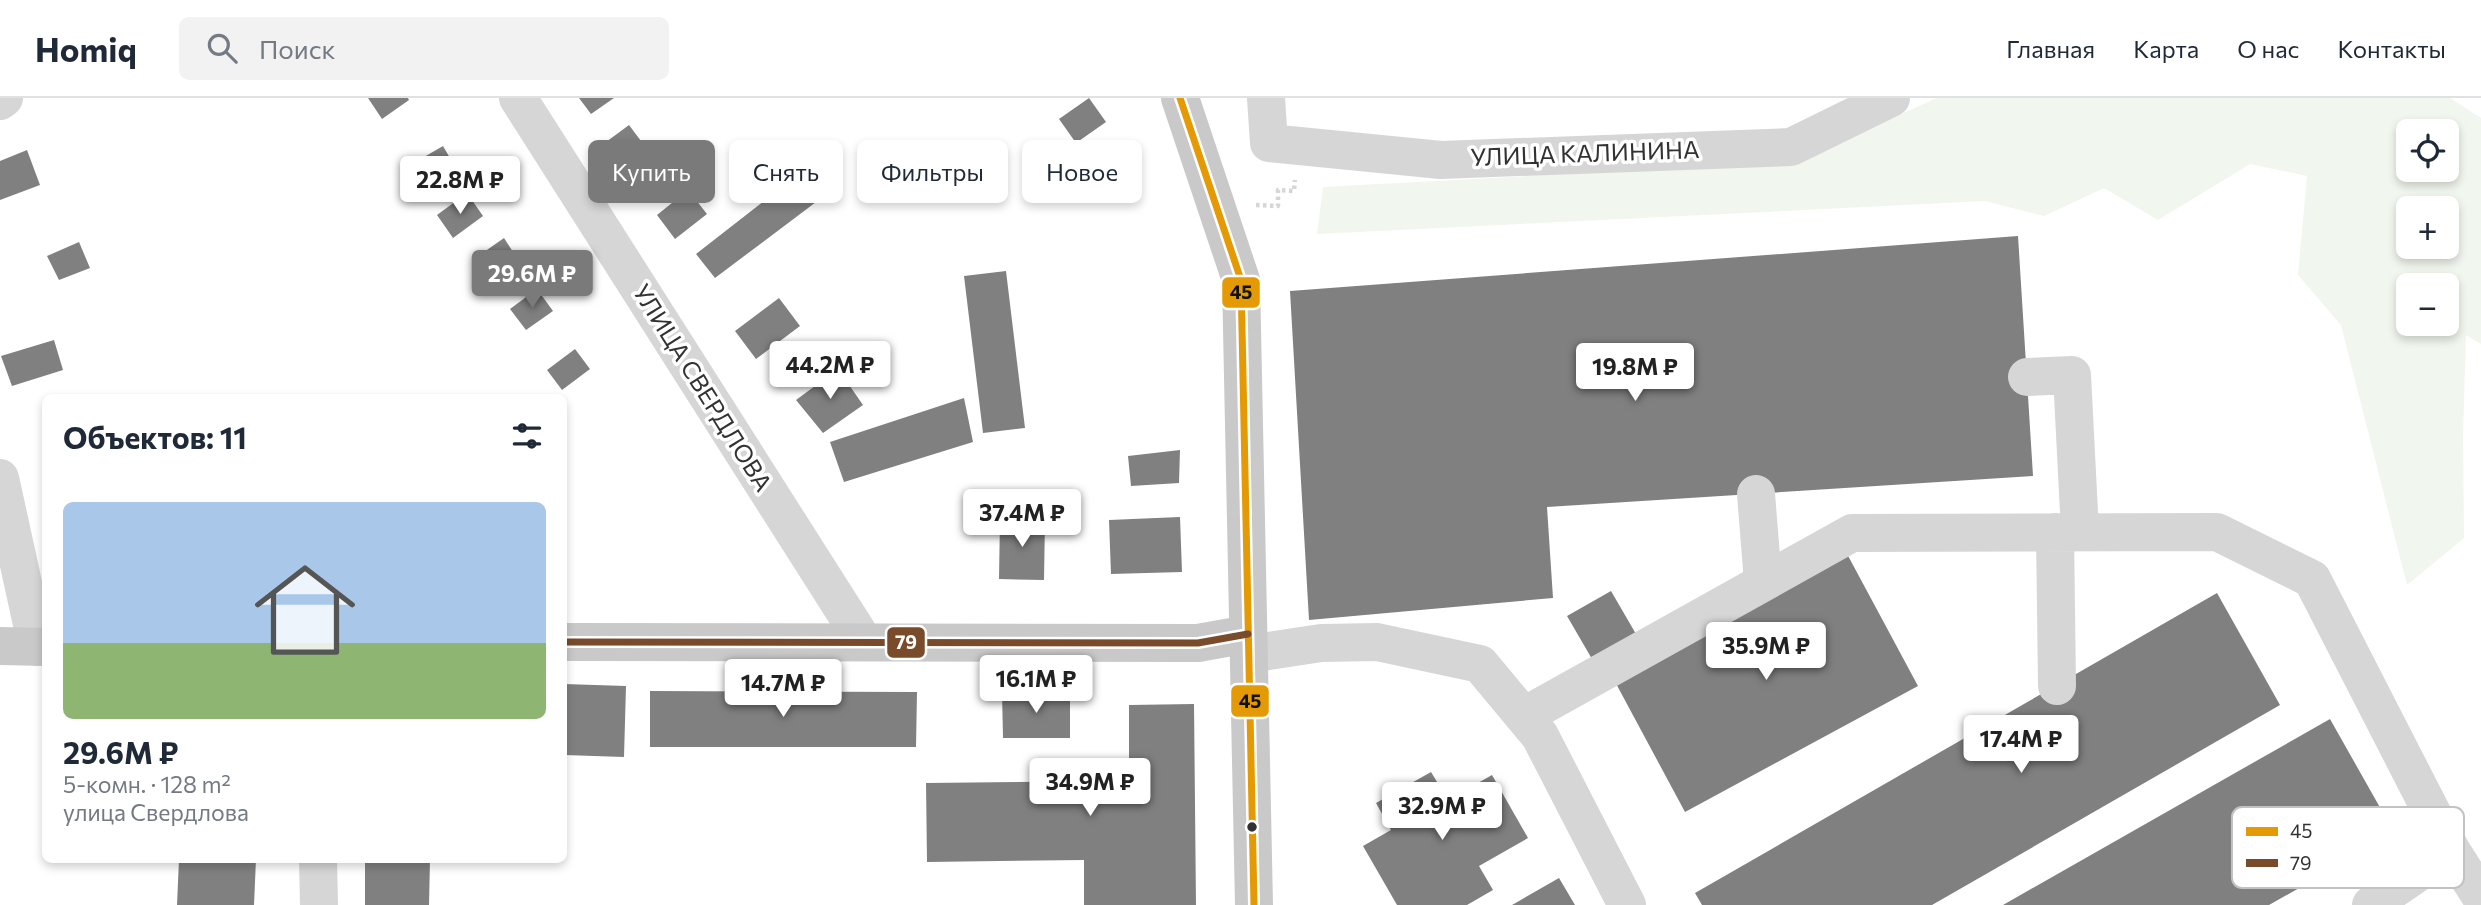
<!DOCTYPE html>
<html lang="ru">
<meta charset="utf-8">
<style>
:root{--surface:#fff;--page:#f2f2f3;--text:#1f2937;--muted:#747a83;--line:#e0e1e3;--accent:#7a7a7a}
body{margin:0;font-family:Commissioner,sans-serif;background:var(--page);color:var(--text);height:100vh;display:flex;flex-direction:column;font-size:26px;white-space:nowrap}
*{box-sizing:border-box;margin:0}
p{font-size:23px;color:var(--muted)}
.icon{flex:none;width:38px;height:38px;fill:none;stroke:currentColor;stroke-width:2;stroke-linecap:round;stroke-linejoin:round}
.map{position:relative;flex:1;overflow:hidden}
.details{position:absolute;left:42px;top:296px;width:525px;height:469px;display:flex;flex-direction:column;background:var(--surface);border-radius:10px;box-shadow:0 4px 10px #0003}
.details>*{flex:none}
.top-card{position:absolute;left:588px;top:42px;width:665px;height:63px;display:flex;gap:14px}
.tools{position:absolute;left:2396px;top:21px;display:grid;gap:14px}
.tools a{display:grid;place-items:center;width:63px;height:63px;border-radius:10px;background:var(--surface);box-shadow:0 4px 10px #0003;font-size:35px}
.price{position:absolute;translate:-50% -60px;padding:0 16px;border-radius:7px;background:#fff;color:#222;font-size:23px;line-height:46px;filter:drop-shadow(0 2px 4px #0008)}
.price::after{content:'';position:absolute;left:50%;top:42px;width:21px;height:16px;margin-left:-10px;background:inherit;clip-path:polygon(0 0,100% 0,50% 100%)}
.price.on{background:var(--accent);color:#fff}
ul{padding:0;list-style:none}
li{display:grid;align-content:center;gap:14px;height:371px;padding:0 21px}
li span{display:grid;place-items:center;height:217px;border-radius:10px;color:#555}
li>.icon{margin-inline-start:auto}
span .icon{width:126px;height:126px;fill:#fffc;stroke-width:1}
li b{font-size:30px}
h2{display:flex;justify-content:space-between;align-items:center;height:84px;padding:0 21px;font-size:30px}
.chip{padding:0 24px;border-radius:10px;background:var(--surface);box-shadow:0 4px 10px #0003;font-size:24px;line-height:63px}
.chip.on{background:var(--accent);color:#fff}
header{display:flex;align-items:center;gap:42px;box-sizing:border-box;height:98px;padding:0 35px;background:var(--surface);border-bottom:2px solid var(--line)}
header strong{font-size:33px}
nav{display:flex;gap:38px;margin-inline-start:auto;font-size:24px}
.search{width:490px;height:63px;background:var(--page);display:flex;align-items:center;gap:18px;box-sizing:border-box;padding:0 24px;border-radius:10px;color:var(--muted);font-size:26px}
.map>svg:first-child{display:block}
</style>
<header>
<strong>Homiq</strong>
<div class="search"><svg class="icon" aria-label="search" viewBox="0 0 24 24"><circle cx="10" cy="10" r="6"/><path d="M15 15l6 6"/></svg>Поиск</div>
<nav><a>Главная</a><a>Карта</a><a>О нас</a><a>Контакты</a></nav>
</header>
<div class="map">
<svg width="2481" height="807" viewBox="0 0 2481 807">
<rect width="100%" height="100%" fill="#fff"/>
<path fill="#f1f6ee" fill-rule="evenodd" d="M 1937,0 L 2450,0 L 2481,20 L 2481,246 L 2466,237 L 2463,337 L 2464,440 L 2407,487 L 2341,227 L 2298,177 L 2307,78 L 2250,66 L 2158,122 L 2104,90 L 2044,118 L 1985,103 L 1317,136 L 1323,89 L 1794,64 ZM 2408,33 L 2446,33 L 2446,72 L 2408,72 ZM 2408,110 L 2446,110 L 2446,149 L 2408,149 ZM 2408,187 L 2446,187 L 2446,226 L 2408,226 Z"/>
<path fill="#808080" d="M 368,0 L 408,0 L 409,2 L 382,21 Z
M 579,0 L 614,0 L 591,16 Z
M 1089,0 L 1106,24 L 1076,45 L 1059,21 Z
M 629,27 L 659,67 L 632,87 L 602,47 Z
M 443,48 L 454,67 L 422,85 L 412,66 Z
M 27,52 L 40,87 L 0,102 L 0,63 Z
M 804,72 L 824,98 L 715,180 L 696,156 Z
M 688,92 L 707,116 L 675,141 L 657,117 Z
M 467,95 L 483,118 L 453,140 L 437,117 Z
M 2018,138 L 2033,378 L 1547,409 L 1553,500 L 1309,522 L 1290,193 Z
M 504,140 L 519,163 L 489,183 L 474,161 Z
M 79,144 L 90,170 L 59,182 L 47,158 Z
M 1006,173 L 1025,330 L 983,335 L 964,178 Z
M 537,191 L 553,213 L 526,232 L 510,211 Z
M 779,200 L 800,228 L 756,261 L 735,233 Z
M 54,242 L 63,272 L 12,288 L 1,258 Z
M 575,251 L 590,271 L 562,292 L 547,272 Z
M 838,271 L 863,307 L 823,335 L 796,302 Z
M 964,300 L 973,344 L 844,384 L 830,344 Z
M 1180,352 L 1179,385 L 1131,388 L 1128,358 Z
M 1180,419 L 1182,474 L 1111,476 L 1109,422 Z
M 1000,420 L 1045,421 L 1044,482 L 999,481 Z
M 1846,454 L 1918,588 L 1685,714 L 1613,580 Z
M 1611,493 L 1636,536 L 1592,561 L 1567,518 Z
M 2217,495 L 2280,607 L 1932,807 L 1702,807 L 1695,795 Z
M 564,586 L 626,588 L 624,659 L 564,657 Z
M 650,593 L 917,594 L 916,649 L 650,649 Z
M 1002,594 L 1070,594 L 1070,640 L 1003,640 Z
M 1194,606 L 1196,807 L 1084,807 L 1084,762 L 927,764 L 926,685 L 1129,683 L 1129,607 Z
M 2330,621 L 2395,736 L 2269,807 L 2003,807 Z
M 1431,674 L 1448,702 L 1492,677 L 1528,740 L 1479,768 L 1493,792 L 1467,807 L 1397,807 L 1363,748 L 1391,732 L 1376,705 Z
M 179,761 L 256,761 L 254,807 L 177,807 Z
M 365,761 L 430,761 L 429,807 L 365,807 Z
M 1559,780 L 1575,807 L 1512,807 Z"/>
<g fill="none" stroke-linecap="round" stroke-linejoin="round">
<path stroke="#d6d6d6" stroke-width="4.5" stroke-dasharray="3.5 3.5" stroke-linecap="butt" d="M 1256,107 L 1278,108 L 1278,92 L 1294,93 L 1295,82"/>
<path stroke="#d6d6d6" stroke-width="38" d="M 518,0 L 864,544
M 1266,0 L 1269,45 L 1441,62 L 1791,49 L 1891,0
M 0,3 L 4,0
M 2027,279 L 2072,277 L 2080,434
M 0,380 L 37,549
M 1756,396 L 1763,484
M 2055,434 L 2057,588
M 1249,556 L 1321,545 L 1377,544 L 1480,566 L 1540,638 L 1627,807
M 1524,618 L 1852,435 L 2217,434 L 2312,481 L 2451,752
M 318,761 L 319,807
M 2371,807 L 2451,752 L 2481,799"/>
<path stroke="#c9c9c9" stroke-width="38" d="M 1180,0 L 1241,182 L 1254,807
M 564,544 L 1198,545 L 1248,536
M 0,548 L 46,549"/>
<g stroke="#fff" stroke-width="12">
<path id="bus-1" d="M 1180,0 L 1241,182 L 1254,807"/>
</g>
<g stroke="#fff" stroke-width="12">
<path id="bus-2" d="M 564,544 L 1198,545 L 1248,536"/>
</g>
<use href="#bus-1" stroke="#e39a05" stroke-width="7"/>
<use href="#bus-2" stroke="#7a4b2a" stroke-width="7"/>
</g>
<circle fill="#323232" stroke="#fff" stroke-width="2.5" cx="1252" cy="729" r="6"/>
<g text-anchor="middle" stroke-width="7" stroke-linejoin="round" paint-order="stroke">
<g font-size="24" fill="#323232" stroke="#fff">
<text transform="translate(1585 56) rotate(-2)" y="8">УЛИЦА КАЛИНИНА</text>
<text transform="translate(702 290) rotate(58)" y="8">УЛИЦА СВЕРДЛОВА</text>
</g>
</g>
<rect x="2232" y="709" width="232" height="81" rx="10" fill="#fff" stroke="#c2c2c2" stroke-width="2"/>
<rect x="2246" y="729" width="32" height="9" fill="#e39a05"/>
<rect x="2246" y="761" width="32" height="8" fill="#7a4b2a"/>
<g font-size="19" fill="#323232">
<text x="2290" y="740">45</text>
<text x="2290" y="772">79</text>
</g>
<g stroke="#fff" stroke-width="2.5">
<rect x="1221" y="178" width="40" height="33" rx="7" fill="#e39a05"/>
<rect x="886" y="528" width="40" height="33" rx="7" fill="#7a4b2a"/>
<rect x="1230" y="586" width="40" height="34" rx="7" fill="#e39a05"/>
</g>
<g font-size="19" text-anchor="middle" font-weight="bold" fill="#fff">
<text x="906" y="551">79</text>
</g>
<g font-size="19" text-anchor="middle" font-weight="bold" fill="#111">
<text x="1241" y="201">45</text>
<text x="1250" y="610">45</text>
</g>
</svg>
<div class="tools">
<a><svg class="icon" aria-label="locate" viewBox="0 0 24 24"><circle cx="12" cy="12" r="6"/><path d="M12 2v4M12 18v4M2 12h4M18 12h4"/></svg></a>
<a>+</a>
<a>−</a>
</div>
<b class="price" style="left:460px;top:118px">22.8M ₽</b>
<b class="price on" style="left:532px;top:212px">29.6M ₽</b>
<b class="price" style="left:830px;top:303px">44.2M ₽</b>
<b class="price" style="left:1635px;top:305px">19.8M ₽</b>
<b class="price" style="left:1022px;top:451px">37.4M ₽</b>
<b class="price" style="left:1766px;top:584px">35.9M ₽</b>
<b class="price" style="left:1036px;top:617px">16.1M ₽</b>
<b class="price" style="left:783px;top:621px">14.7M ₽</b>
<b class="price" style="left:2021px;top:677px">17.4M ₽</b>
<b class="price" style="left:1090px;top:720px">34.9M ₽</b>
<b class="price" style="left:1442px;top:744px">32.9M ₽</b>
<div class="top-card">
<a class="chip on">Купить</a>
<a class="chip">Снять</a>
<a class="chip">Фильтры</a>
<a class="chip">Новое</a>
</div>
<section class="details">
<h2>Объектов: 11<svg class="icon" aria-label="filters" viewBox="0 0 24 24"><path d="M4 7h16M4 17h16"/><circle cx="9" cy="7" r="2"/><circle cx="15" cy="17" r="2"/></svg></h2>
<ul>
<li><span style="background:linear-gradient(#a9c7e8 65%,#8fb573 0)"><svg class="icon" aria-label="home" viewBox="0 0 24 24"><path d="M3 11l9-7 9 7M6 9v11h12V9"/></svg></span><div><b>29.6M ₽</b><p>5-комн. · 128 m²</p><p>улица Свердлова</p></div></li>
</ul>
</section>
</div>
